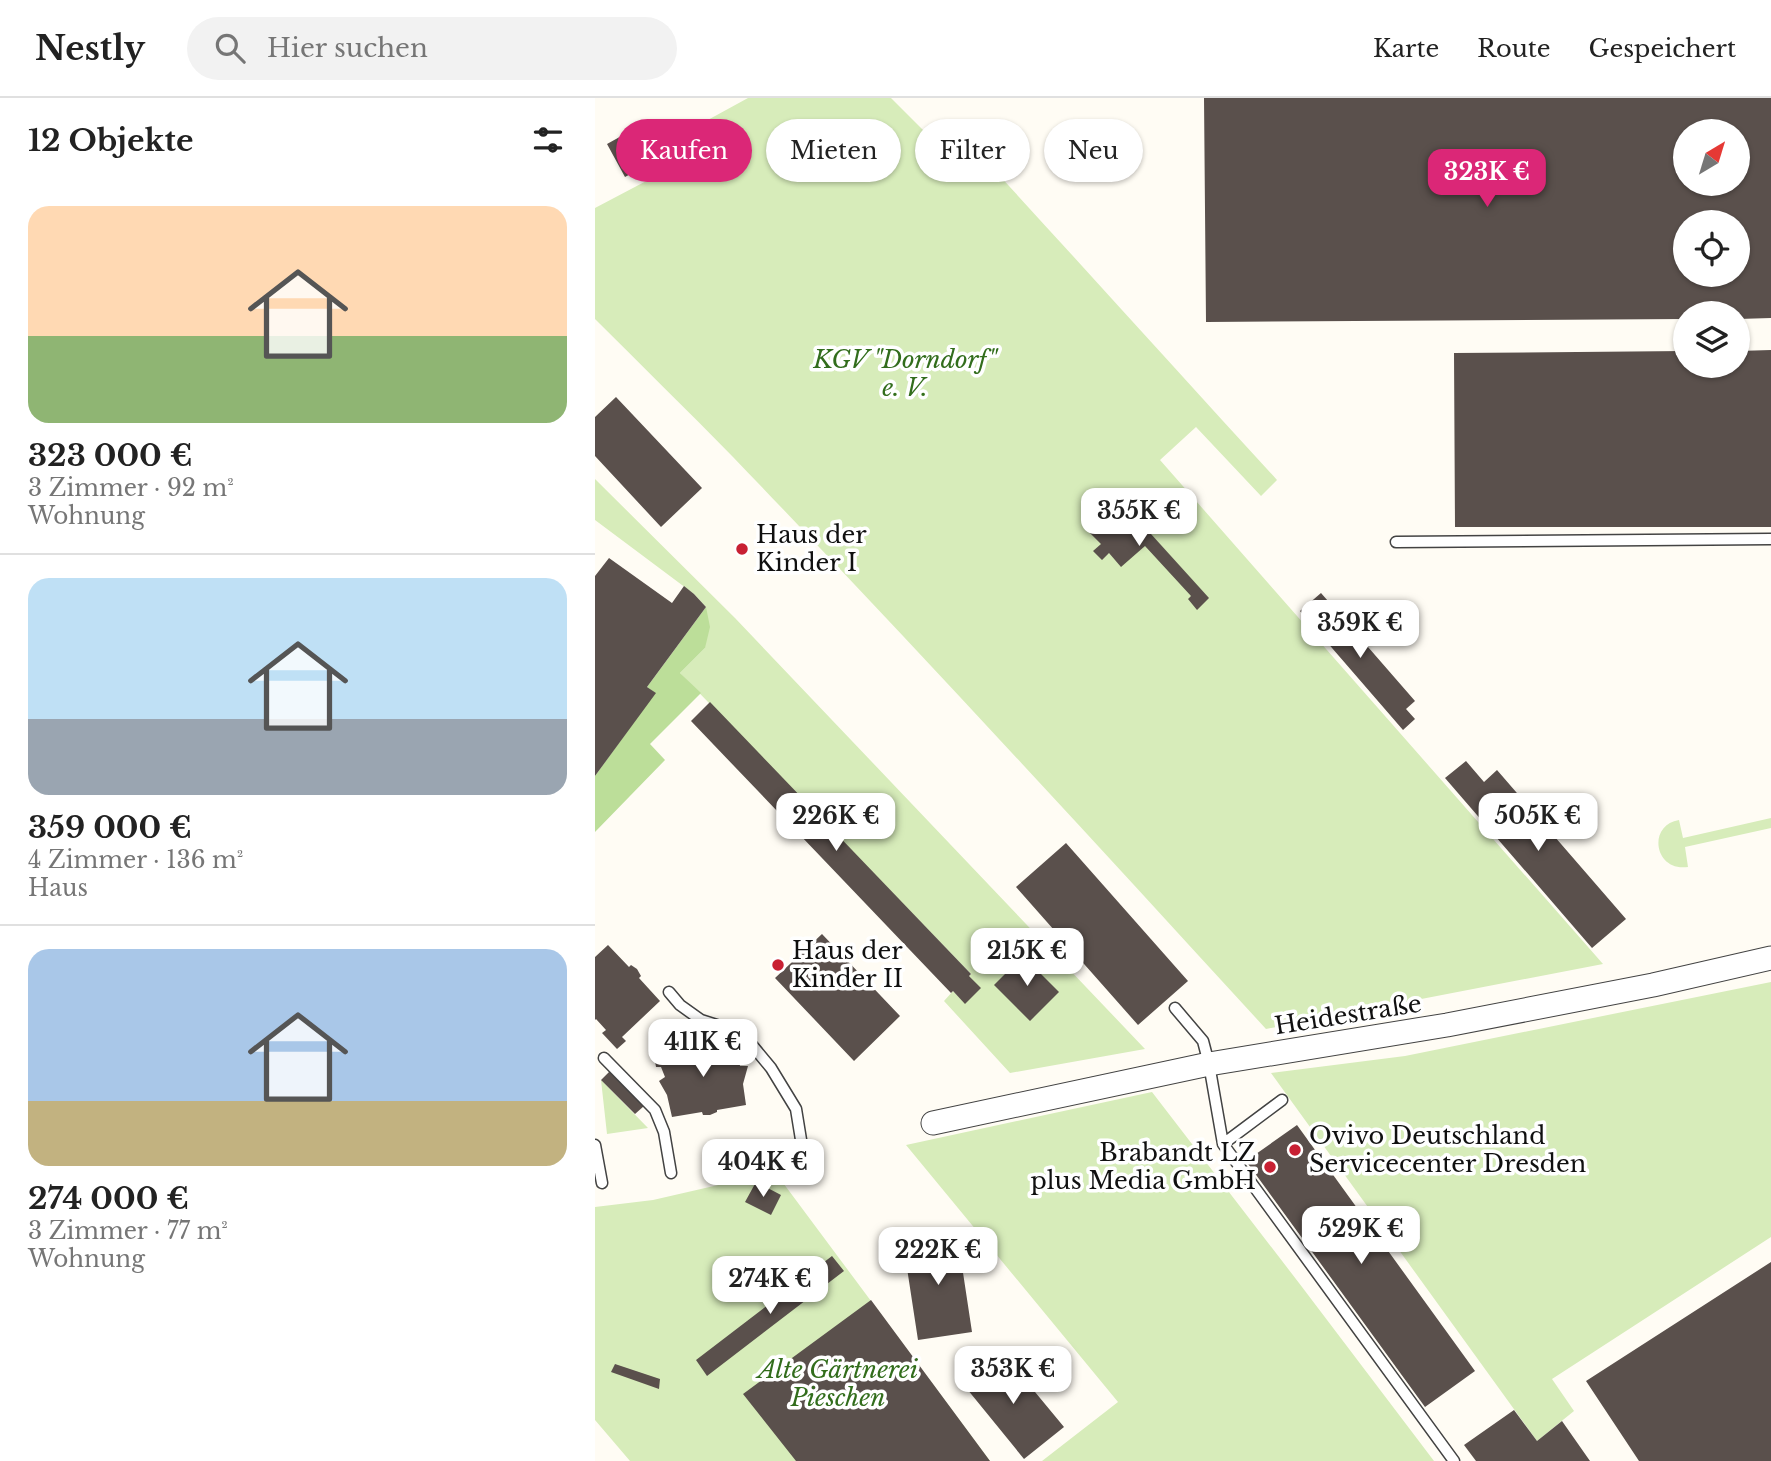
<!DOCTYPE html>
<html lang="de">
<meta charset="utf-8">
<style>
:root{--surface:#fff;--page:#f2f2f2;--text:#222;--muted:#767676;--line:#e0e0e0;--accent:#db2777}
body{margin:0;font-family:"Libre Baskerville",serif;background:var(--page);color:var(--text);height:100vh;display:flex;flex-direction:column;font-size:26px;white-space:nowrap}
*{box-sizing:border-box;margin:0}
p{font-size:23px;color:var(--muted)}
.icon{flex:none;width:38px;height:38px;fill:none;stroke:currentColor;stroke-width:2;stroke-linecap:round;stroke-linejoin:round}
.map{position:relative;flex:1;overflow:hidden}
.panel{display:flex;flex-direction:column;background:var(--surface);width:595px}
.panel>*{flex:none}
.guide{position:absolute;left:21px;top:21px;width:665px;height:63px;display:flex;gap:14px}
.needle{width:46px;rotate:38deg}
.controls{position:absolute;left:1078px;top:21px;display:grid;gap:14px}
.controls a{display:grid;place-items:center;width:77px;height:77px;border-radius:50%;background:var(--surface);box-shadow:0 2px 5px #0004;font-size:35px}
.price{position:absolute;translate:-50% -60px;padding:0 16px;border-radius:14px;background:#fff;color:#222;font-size:23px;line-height:46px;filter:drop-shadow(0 2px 4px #0008)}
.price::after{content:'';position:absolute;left:50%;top:42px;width:21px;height:16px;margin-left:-10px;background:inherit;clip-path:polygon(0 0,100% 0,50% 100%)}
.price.on{background:var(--accent);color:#fff}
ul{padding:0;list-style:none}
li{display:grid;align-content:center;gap:14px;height:371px;padding:0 28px}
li+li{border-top:2px solid var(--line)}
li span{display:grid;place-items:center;height:217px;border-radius:21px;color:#555}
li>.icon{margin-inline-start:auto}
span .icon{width:126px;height:126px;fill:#fffc;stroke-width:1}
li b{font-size:30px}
h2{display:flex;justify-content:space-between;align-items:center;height:84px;padding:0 28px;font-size:30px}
.tag{padding:0 24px;border-radius:32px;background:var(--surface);box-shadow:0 2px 5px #0004;font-size:24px;line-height:63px}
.tag.on{background:var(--accent);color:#fff}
header{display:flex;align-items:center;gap:42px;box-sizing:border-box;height:98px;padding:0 35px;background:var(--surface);border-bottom:2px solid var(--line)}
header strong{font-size:33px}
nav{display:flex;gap:38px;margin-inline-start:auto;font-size:24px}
.search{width:490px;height:63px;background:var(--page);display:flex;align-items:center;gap:18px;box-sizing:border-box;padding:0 24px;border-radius:38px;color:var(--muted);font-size:26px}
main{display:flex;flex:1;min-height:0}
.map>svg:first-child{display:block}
</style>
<header>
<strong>Nestly</strong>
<div class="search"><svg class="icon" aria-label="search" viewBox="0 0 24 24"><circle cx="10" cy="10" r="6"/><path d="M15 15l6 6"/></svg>Hier suchen</div>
<nav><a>Karte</a><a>Route</a><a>Gespeichert</a></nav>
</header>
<main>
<section class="panel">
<h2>12 Objekte<svg class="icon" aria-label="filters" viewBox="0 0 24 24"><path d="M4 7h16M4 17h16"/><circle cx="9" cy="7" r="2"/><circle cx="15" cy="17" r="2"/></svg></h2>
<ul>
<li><span style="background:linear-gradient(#ffd9b3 60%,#8fb573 0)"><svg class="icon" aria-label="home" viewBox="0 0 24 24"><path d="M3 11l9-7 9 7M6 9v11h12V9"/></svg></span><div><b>323 000 €</b><p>3 Zimmer · 92 m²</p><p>Wohnung</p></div></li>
<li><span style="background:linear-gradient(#bfe0f5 65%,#9aa5b1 0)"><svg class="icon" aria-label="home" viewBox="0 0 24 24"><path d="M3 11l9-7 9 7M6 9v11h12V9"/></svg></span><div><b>359 000 €</b><p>4 Zimmer · 136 m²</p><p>Haus</p></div></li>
<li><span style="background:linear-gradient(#a9c7e8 70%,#c2b280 0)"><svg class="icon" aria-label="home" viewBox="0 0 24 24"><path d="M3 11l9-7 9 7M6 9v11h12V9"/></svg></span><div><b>274 000 €</b><p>3 Zimmer · 77 m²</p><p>Wohnung</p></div></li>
</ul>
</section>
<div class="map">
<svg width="1176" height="1363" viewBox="0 0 1176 1363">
<rect width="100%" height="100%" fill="#fffcf4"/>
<path fill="#d7ecba" d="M 153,0 L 296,0 L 338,42 L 356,25 C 466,144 573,263 682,382 L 666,398 L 601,329 L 565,362 L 1008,866 L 671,931 C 495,739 319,547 138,359 C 92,312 46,267 0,221 L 0,110 L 74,71 L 86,57 L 78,41 Z
M 0,381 L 140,520 L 550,951 L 415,975 L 349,903 L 358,893 L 370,905 L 385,890 L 374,878 L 376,876 L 85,575 L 110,550 L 111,509 L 99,496 L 0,422 Z
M 1176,720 L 1176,730 L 1090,749 L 1093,769 C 1059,774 1052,727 1084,722 L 1088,740 Z
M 1176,884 L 1176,1139 L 957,1281 L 979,1313 L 942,1343 L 676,975 L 810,958 Z
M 6,982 L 53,1030 L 12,1036 Z
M 557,994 L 704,1185 L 839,1363 L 447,1363 L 523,1304 L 311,1047 Z
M 180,1074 L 395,1363 L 35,1363 L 0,1322 L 0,1109 L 58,1102 Z"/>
<path fill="#bcde99" d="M 111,509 L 115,529 L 110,550 L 85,575 L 106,595 L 55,646 L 70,662 L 0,734 L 0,678 L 60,595 L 52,589 Z"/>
<path fill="#5a504c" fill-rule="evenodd" d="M 609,0 L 1176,0 L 1176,220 L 1143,221 L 1143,215 L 1090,215 L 1090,221 L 611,224 ZM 1090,33 L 1143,33 L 1143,86 L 1090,86 ZM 1090,124 L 1143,124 L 1143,177 L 1090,177 Z
M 57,21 L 72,48 L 65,60 L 30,79 L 12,46 Z
M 1176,252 L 1176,429 L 860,429 L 859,255 L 1090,253 L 1090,268 L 1143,268 L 1143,253 Z
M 21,299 L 107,390 L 66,429 L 0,358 L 0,319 Z
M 527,404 L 614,500 L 602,512 L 593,501 L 596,498 L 550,448 L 526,469 L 514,455 L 507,462 L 498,453 L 506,446 L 494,434 Z
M 14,460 L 77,505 L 89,488 L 99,496 L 111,509 L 52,589 L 61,595 L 0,678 L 0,478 Z
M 726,495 L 820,603 L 811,611 L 820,621 L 808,632 L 705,513 Z
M 115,604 L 376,876 L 374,878 L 386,890 L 370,906 L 358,893 L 356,895 L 96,623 Z
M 871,663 L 889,684 L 902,672 L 1031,821 L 997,850 L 850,680 Z
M 471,745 L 593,883 L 543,927 L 421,789 Z
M 227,836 L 305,918 L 259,963 L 180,880 Z
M 13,847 L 34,869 L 36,867 L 42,871 L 46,878 L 44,880 L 65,903 L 27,939 L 31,943 L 22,951 L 7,935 L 11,932 L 1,921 L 0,922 L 0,859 Z
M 428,858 L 464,894 L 435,923 L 399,887 Z
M 147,943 L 149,954 L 143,955 L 145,968 L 153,968 L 148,986 L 151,1007 L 122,1012 L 122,1014 L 115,1017 L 108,1017 L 107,1014 L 77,1019 L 72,997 L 64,983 L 70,979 L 66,969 L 61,969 L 59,957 L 80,953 L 81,958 L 96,956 L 94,947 L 109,944 L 111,954 L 124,952 L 123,947 Z
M 15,973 L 49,1008 L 40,1016 L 6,982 Z
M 702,1027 L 880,1273 L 830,1309 L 651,1063 Z
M 161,1084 L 186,1097 L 176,1117 L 150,1104 Z
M 362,1135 L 377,1234 L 323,1242 L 308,1144 Z
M 237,1158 L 249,1173 L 112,1278 L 101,1262 Z
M 1176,1164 L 1176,1363 L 1044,1363 L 991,1283 Z
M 276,1202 L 395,1363 L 201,1363 L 148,1296 Z
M 407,1254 L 469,1329 L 429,1361 L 368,1286 Z
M 20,1266 L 65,1281 L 64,1291 L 16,1274 Z
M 919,1312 L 942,1343 L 967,1323 L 995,1363 L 881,1363 L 869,1347 Z"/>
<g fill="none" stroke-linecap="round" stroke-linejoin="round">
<g stroke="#434343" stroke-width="13">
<path id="lane" d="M 801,444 L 1176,441
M 74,894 L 85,907 L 106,922 L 147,935 L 176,970 L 201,1011 L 208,1054
M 580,910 L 608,943 L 614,966 L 628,1046 L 687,1002
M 9,960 L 60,1012 L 69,1034 L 76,1075
M 628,1046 L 859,1363
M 0,1047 L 7,1085"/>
</g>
<g stroke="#434343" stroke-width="25">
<path id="street" d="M 338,1025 L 614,966 L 852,927 L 1058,887 L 1176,860"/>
</g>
<use href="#lane" stroke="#fff" stroke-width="10"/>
<use href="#street" stroke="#fff" stroke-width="23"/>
</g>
<g fill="#c82033" stroke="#fff" stroke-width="2.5">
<circle cx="147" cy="451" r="7"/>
<circle cx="183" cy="867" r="7"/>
<circle cx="700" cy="1052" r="7"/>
<circle cx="675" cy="1069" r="7"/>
</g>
<g text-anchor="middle" stroke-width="7" stroke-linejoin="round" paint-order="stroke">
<g font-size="24" font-style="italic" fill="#326d1c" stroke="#fff">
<text x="310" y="270">KGV "Dorndorf"<tspan x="310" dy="28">e. V.</tspan></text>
<text x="243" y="1280">Alte Gärtnerei<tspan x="243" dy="28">Pieschen</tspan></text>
</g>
<g font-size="24" fill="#101010" stroke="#fff" text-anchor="start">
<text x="161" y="445">Haus der<tspan x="161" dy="28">Kinder I</tspan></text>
<text x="197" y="861">Haus der<tspan x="197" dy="28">Kinder II</tspan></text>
<text x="714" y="1046">Ovivo Deutschland<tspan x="714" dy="28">Servicecenter Dresden</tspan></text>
<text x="661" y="1063" text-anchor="end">Brabandt LZ<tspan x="661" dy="28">plus Media GmbH</tspan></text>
</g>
<g font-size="24" fill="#101010" stroke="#fff">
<text transform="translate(753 917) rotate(-9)" y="8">Heidestraße</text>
</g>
</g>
</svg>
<div class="controls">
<a><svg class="needle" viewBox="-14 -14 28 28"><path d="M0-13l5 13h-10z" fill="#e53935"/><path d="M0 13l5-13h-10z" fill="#767676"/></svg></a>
<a><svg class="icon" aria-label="locate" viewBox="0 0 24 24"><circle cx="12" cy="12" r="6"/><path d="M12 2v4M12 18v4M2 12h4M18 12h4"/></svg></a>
<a><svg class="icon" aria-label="layers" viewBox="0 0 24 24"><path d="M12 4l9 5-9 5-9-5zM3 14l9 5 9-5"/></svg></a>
</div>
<b class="price on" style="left:892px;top:111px">323K €</b>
<b class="price" style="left:544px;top:450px">355K €</b>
<b class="price" style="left:765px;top:562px">359K €</b>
<b class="price" style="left:241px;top:755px">226K €</b>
<b class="price" style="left:943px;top:755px">505K €</b>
<b class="price" style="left:432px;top:890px">215K €</b>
<b class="price" style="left:108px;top:981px">411K €</b>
<b class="price" style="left:168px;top:1101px">404K €</b>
<b class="price" style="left:766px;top:1168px">529K €</b>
<b class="price" style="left:343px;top:1189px">222K €</b>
<b class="price" style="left:175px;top:1218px">274K €</b>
<b class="price" style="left:418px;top:1308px">353K €</b>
<div class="guide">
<a class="tag on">Kaufen</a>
<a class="tag">Mieten</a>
<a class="tag">Filter</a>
<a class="tag">Neu</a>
</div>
</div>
</main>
